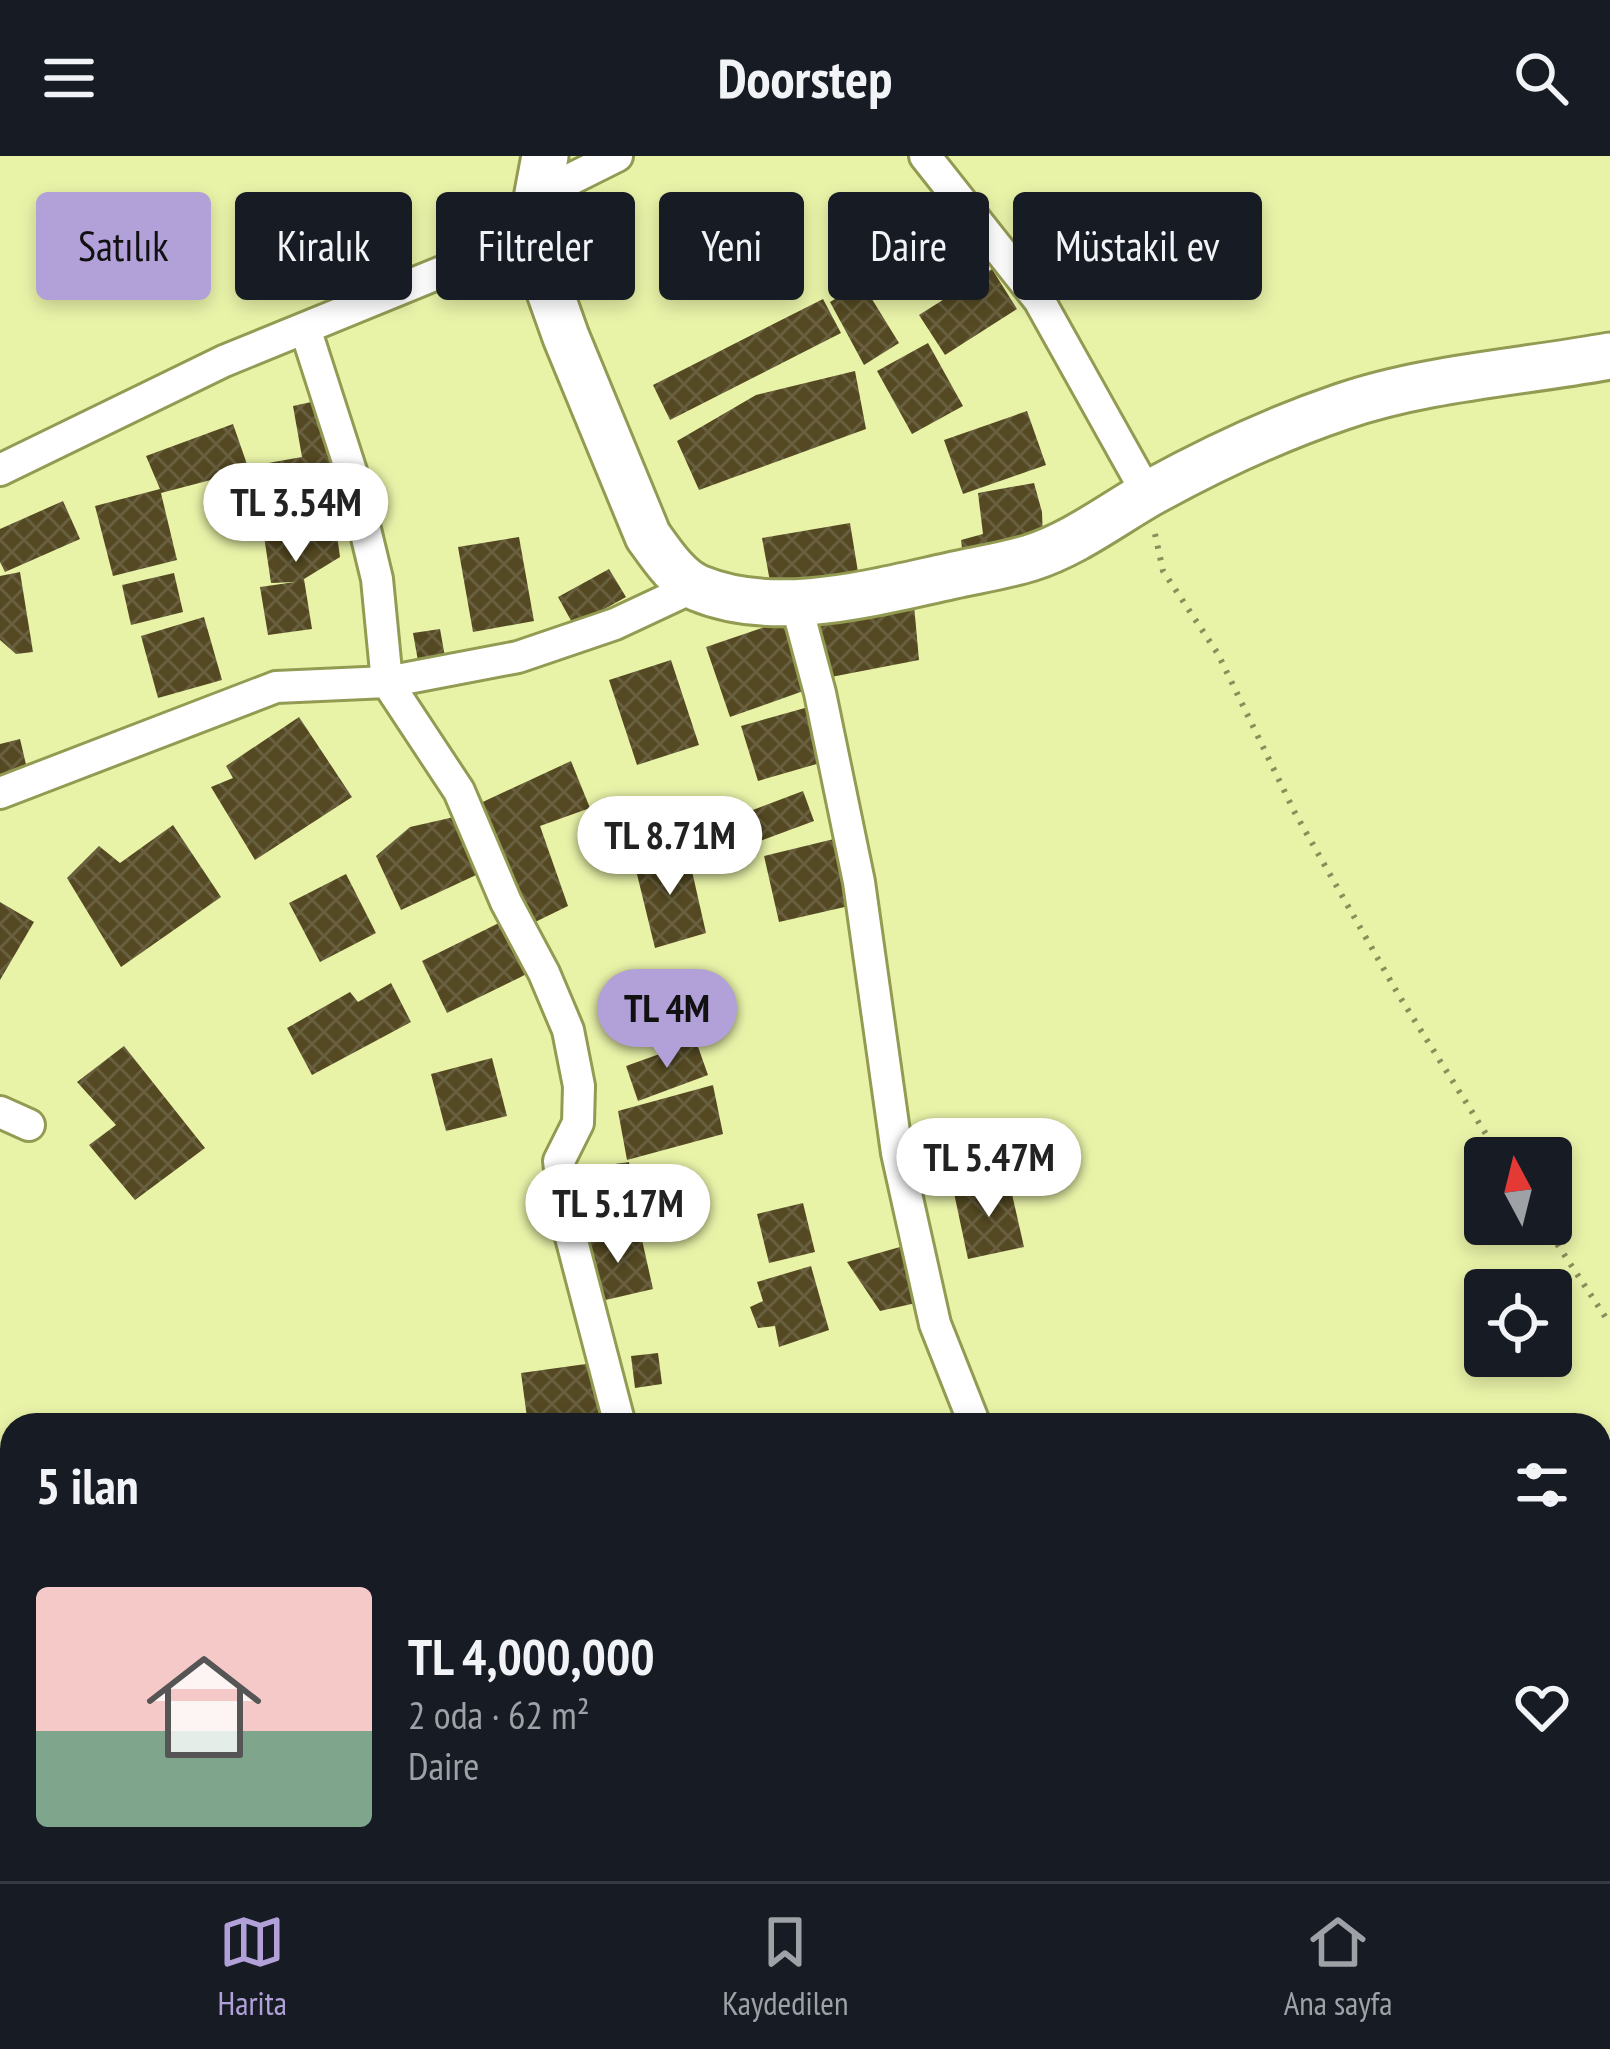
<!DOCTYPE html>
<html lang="tr">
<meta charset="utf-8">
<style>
:root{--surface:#171b24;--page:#242831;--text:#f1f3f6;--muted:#9ea1a6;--line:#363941;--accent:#b2a1d9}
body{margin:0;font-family:"PT Sans Narrow",sans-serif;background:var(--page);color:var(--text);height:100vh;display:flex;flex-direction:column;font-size:45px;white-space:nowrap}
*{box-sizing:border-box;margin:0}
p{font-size:39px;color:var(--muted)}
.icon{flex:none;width:66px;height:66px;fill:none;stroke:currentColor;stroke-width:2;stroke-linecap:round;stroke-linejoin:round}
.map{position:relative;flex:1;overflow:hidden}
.details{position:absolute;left:0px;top:1257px;width:1611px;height:468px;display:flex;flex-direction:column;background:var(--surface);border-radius:36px 36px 0 0;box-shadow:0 6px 18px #0003}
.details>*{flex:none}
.guide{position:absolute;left:36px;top:36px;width:1539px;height:108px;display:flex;gap:24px}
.needle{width:78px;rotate:353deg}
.tools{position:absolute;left:1464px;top:981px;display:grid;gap:24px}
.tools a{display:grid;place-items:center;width:108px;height:108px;border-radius:12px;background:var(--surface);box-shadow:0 6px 18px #0003;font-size:60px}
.price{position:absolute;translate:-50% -102px;padding:0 27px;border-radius:42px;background:#fff;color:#222;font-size:39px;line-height:78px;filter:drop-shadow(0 3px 6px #0008)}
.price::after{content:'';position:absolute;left:50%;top:72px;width:36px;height:27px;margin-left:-18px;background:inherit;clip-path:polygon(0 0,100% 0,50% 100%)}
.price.on{background:var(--accent);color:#111}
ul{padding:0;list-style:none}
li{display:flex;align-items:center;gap:36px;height:300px;padding:0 36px}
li+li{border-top:3px solid var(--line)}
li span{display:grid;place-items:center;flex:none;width:336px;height:240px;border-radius:12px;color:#555}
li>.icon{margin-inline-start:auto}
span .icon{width:144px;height:144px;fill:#fffc;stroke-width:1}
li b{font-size:51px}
h2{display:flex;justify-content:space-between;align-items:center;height:144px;padding:0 36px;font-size:51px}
.pill{padding:0 42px;border-radius:12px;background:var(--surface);box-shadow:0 6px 18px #0003;font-size:42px;line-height:108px}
.pill.on{background:var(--accent);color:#111}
header{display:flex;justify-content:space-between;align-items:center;height:156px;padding:0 36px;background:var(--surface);font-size:54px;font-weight:700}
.menu{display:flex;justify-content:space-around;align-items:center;height:168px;border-top:3px solid var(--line);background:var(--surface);font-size:33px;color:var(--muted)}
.menu a{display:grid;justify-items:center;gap:6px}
.menu .on{color:var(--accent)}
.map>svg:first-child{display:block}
</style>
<header><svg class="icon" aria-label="menu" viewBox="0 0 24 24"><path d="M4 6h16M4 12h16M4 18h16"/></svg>Doorstep<svg class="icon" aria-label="search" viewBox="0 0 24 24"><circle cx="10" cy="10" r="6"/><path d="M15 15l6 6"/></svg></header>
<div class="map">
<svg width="1610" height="1725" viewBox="0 0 1610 1725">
<defs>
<pattern id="building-cross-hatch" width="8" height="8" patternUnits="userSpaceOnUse" patternTransform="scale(3)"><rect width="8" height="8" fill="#544922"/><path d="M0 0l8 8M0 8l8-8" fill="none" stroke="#69603f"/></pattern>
</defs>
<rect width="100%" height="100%" fill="#e9f3a8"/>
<path fill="url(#building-cross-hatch)" d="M 992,113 L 1017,153 L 945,199 L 919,159 Z
M 862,127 L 899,187 L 864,209 L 830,146 Z
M 823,143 L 841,177 L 670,264 L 653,229 Z
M 928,187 L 963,250 L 912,278 L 877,215 Z
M 855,215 L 866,273 L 699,334 L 677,285 L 756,239 Z
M 325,243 L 337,309 L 312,317 L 312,330 L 297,351 L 265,343 L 257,309 L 302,301 L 293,250 Z
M 1027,255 L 1046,309 L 963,338 L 944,284 Z
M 233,268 L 249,314 L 161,337 L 160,333 L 177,404 L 113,420 L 95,350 L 160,333 L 146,300 Z
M 1034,327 L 1042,356 L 1043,385 L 963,400 L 961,384 L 983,378 L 978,337 Z
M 63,345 L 80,383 L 5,416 L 0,406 L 0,373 Z
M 333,349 L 340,401 L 304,423 L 312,473 L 268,479 L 260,431 L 295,426 L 271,427 L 264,380 L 273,379 L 271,360 Z
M 850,367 L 858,416 L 771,431 L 762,382 Z
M 519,381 L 534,465 L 473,476 L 458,391 Z
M 609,413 L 626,441 L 574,470 L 558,441 Z
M 20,416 L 33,496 L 16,498 L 0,484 L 0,420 Z
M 174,417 L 183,456 L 131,469 L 122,429 Z
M 914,449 L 919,504 L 831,521 L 812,468 Z
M 204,461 L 222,524 L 158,542 L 141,480 Z
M 785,464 L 809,533 L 730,561 L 706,491 Z
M 440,473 L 445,501 L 418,505 L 413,477 Z
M 671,504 L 699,589 L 637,609 L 609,524 Z
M 812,550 L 827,605 L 758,625 L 741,570 Z
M 299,561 L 352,641 L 255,704 L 211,631 L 233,622 L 226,610 Z
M 20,583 L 28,617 L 0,624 L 0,588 Z
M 571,605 L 590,652 L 540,670 L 568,750 L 529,769 L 474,650 Z
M 803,635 L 814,665 L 720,700 L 708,671 Z
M 463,659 L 489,713 L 401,754 L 376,700 L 410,671 Z
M 173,669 L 221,741 L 121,811 L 67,722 L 99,690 L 120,707 Z
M 834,683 L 849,750 L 779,766 L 764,700 Z
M 687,693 L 706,777 L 655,792 L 634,706 Z
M 346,718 L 376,777 L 320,806 L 289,747 Z
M 0,746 L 34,766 L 0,824 Z
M 505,764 L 531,816 L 447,857 L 422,805 Z
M 391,827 L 411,866 L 312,919 L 287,872 L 350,836 L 358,846 Z
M 696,885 L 708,919 L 638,945 L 626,910 Z
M 124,890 L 205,992 L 135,1044 L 89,989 L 116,969 L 77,926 Z
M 492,902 L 507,960 L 446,975 L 431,918 Z
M 713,929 L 723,978 L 627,1004 L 618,955 Z
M 629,1006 L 635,1048 L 586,1055 L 580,1013 Z
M 1009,1025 L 1024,1091 L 968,1103 L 954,1037 Z
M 803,1047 L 815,1096 L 769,1107 L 757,1058 Z
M 640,1075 L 653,1133 L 597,1146 L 583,1088 Z
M 900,1091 L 916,1147 L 880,1155 L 847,1106 Z
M 811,1110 L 829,1174 L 779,1191 L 775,1170 L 758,1172 L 750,1151 L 763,1145 L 757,1126 Z
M 658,1197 L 662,1228 L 635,1232 L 631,1200 Z
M 593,1207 L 601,1260 L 528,1269 L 521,1217 Z
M 1033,1713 L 1103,1713 L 1108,1725 L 1038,1725 Z"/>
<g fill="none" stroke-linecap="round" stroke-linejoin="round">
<g stroke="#939b53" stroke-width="36">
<path id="street" d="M 925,0 L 1039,144 L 1148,339
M 305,172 L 351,315 L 377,423 L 387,526 L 459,635 L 506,746 L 544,817 L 568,874 L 579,930 L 578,967 L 559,1005 L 566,1062 L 620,1269
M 0,314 L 224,205 L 530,80 L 569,24 L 617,0
M 796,447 L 820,537 L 859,726 L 897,997 L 935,1168 L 975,1269
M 0,637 L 276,531 L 387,526 L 518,501 L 615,468 L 694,431
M 0,956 L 29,969
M 1157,1713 L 1160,1725"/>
</g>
<g stroke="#939b53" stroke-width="51">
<path id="secondary" d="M 545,0 L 530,80 L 566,181 L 648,380 C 661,398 677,423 698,432 C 775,464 872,437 950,420 C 976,414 1004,410 1030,402 C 1074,388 1110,360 1150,337 C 1210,304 1276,273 1341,251 C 1424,222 1523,216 1610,200"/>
</g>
<path stroke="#898f5a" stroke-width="6" stroke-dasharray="3 9" stroke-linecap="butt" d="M 1155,378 L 1163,415 L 1218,498 L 1295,657 L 1398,838 L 1501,1002
M 1544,1068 L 1610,1168
M 0,1348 L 12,1371
M 102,1713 L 105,1725"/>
<use href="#street" stroke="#fff" stroke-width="30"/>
<use href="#secondary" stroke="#fff" stroke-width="45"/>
</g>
</svg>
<div class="tools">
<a><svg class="needle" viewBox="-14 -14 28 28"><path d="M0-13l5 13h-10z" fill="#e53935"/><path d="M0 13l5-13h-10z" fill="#9ea1a6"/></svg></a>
<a><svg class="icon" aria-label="locate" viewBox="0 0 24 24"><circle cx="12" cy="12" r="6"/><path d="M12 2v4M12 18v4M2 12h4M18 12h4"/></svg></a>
</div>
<b class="price" style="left:296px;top:409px">TL 3.54M</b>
<b class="price" style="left:670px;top:742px">TL 8.71M</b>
<b class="price on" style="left:667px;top:915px">TL 4M</b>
<b class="price" style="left:989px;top:1064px">TL 5.47M</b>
<b class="price" style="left:618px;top:1110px">TL 5.17M</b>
<div class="guide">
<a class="pill on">Satılık</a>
<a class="pill">Kiralık</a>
<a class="pill">Filtreler</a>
<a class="pill">Yeni</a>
<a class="pill">Daire</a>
<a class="pill">Müstakil ev</a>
</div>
<section class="details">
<h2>5 ilan<svg class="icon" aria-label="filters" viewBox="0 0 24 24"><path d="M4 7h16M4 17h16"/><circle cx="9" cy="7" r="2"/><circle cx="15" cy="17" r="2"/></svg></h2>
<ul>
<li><span style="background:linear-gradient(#f6c9c9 60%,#7fa58c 0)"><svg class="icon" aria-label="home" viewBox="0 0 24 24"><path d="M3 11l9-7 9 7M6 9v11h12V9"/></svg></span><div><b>TL 4,000,000</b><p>2 oda · 62 m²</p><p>Daire</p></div><svg class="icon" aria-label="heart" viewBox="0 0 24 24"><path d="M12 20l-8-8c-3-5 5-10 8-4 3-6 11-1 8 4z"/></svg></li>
</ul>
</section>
</div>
<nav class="menu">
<a class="on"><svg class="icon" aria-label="map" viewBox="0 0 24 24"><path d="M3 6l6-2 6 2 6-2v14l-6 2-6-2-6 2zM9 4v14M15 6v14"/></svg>Harita</a>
<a><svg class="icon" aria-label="saved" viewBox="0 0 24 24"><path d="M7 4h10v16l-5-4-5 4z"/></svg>Kaydedilen</a>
<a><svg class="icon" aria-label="home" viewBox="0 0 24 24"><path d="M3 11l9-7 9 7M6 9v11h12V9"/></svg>Ana sayfa</a>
</nav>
